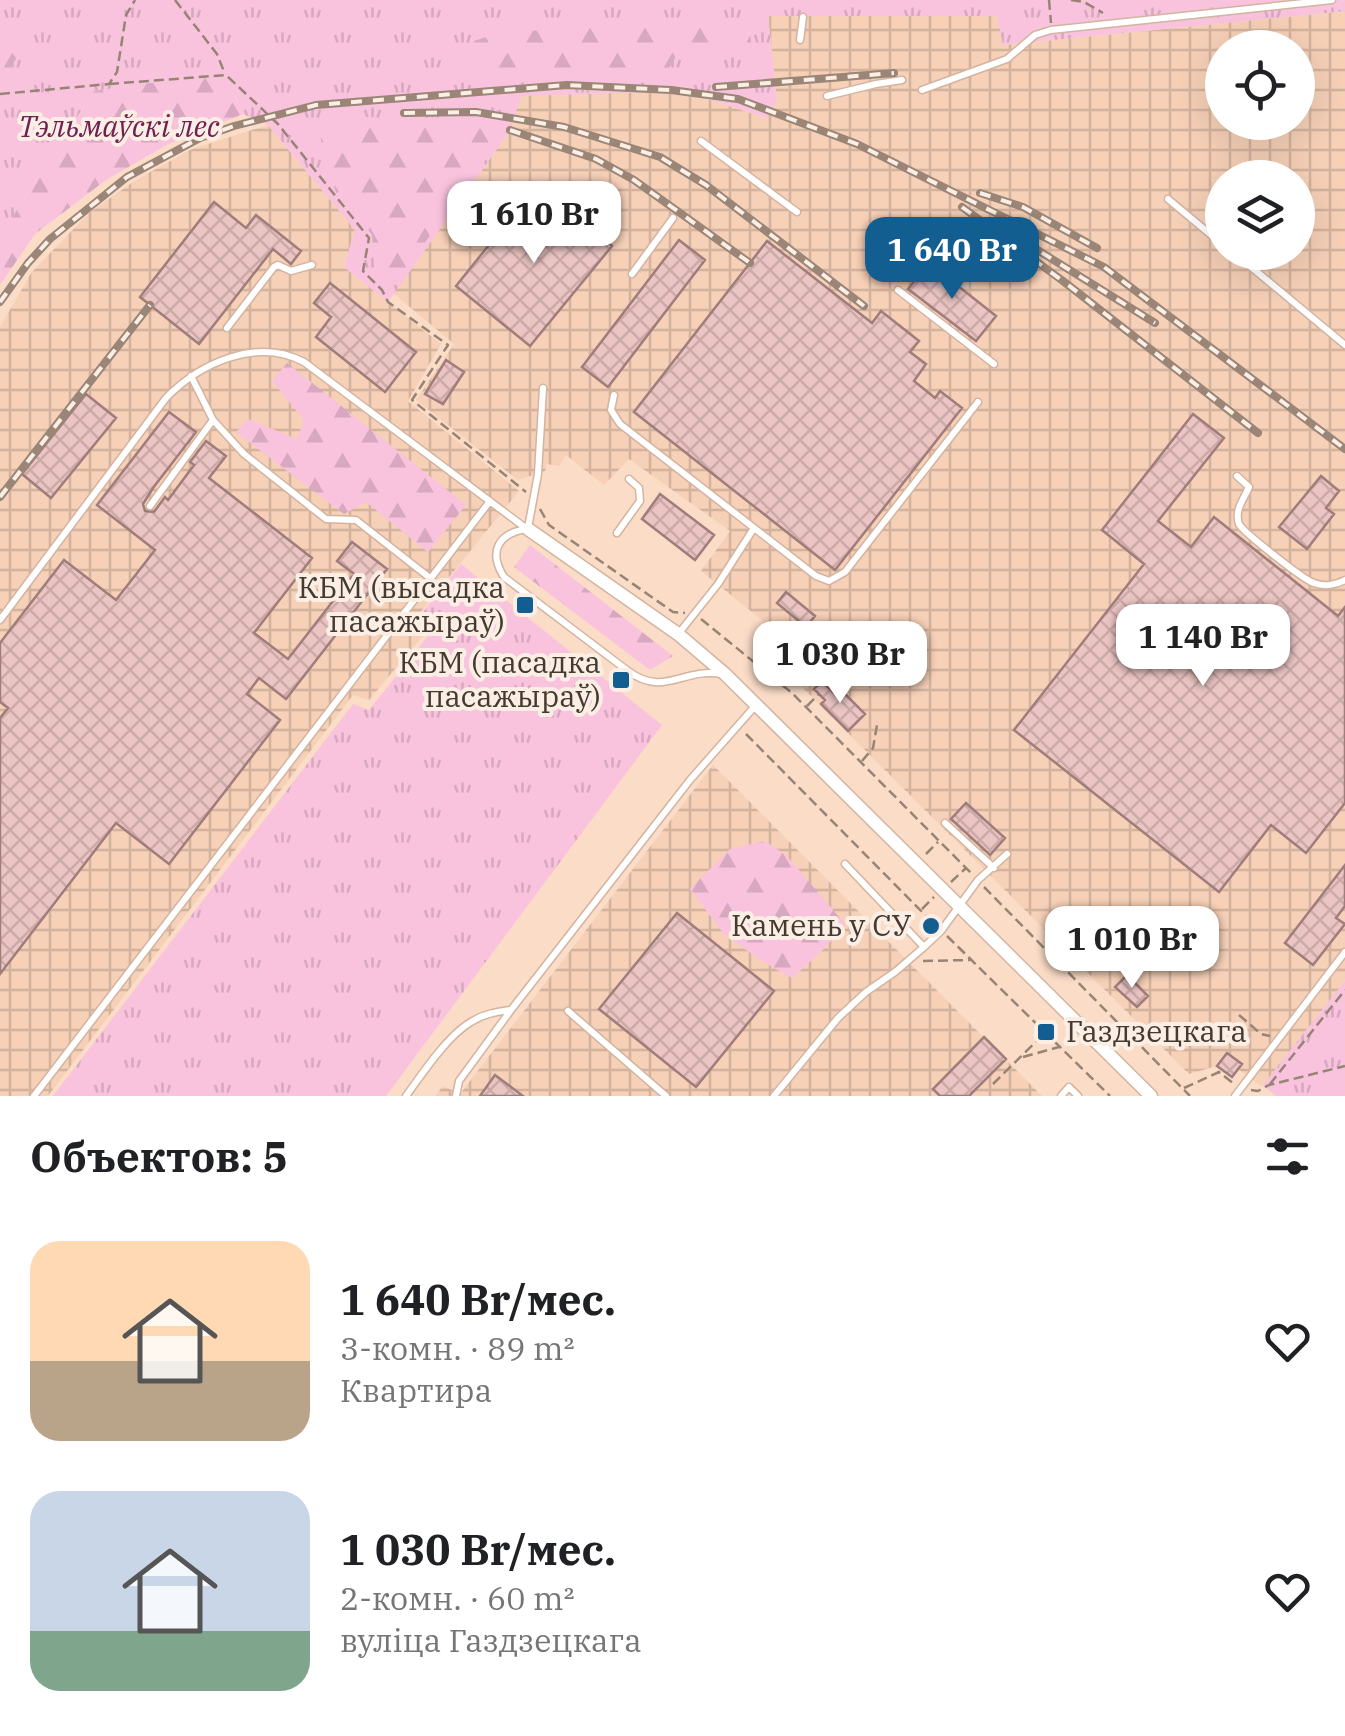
<!DOCTYPE html>
<html lang="ru">
<meta charset="utf-8">
<style>
:root{--surface:#fff;--page:#f6f6f6;--text:#202124;--muted:#757577;--accent:#135e91}
body{margin:0;font-family:"IBM Plex Serif",serif;background:var(--page);color:var(--text);height:100vh;display:flex;flex-direction:column;font-size:38px;white-space:nowrap}
*{box-sizing:border-box;margin:0}
p{font-size:32px;color:var(--muted)}
.icon{flex:none;width:55px;height:55px;fill:none;stroke:currentColor;stroke-width:2;stroke-linecap:round;stroke-linejoin:round}
.map{position:relative;height:1096px;overflow:hidden}
.drawer{display:flex;flex-direction:column;background:var(--surface);flex:1}
.drawer>*{flex:none}
.tools{position:absolute;left:1205px;top:30px;display:grid;gap:20px}
.tools a{display:grid;place-items:center;width:110px;height:110px;border-radius:50%;background:var(--surface);box-shadow:0 10px 40px #0002;font-size:50px}
.price{position:absolute;translate:-50% -85px;padding:0 22px;border-radius:20px;background:#fff;color:#222;font-size:32px;line-height:65px;filter:drop-shadow(0 2px 5px #0008)}
.price::after{content:'';position:absolute;left:50%;top:60px;width:30px;height:22px;margin-left:-15px;background:inherit;clip-path:polygon(0 0,100% 0,50% 100%)}
.price.selected{background:var(--accent);color:#fff}
ul{padding:0;list-style:none}
li{display:flex;align-items:center;gap:30px;height:250px;padding:0 30px}
li span{display:grid;place-items:center;flex:none;width:280px;height:200px;border-radius:30px;color:#555}
li>.icon{margin-inline-start:auto}
span .icon{width:120px;height:120px;fill:#fffc;stroke-width:1}
li b{font-size:42px}
h2{display:flex;justify-content:space-between;align-items:center;height:120px;padding:0 30px;font-size:42px}
.map>svg:first-child{display:block}
</style>
<div class="map">
<svg width="1345" height="1096" viewBox="0 0 1345 1096">
<defs>
<pattern id="industrial-grid" width="8" height="8" patternUnits="userSpaceOnUse" patternTransform="scale(2.5)"><rect width="8" height="8" fill="#f6d0b7"/><path d="M0 4h8M4 0v8" fill="none" stroke="#d4b39e"/></pattern>
<pattern id="grass-tufts" width="24" height="20" patternUnits="userSpaceOnUse" patternTransform="scale(2.5)"><rect width="24" height="20" fill="#f9c3de"/><path d="M3 7l-1-3M5 7V3M7 7l1-3M15 17l-1-3M17 17v-4M19 17l1-3" fill="none" stroke="#d7a8bf"/></pattern>
<pattern id="forest-firs" width="22" height="20" patternUnits="userSpaceOnUse" patternTransform="scale(2.5)"><rect width="22" height="20" fill="#f9c3de"/><path d="M5 1l3.5 6h-7zM16 11l3.5 6h-7z" fill="#d7a8bf"/></pattern>
<pattern id="building-cross-hatch" width="8" height="8" patternUnits="userSpaceOnUse" patternTransform="scale(2.5)"><rect width="8" height="8" fill="#ebc5c3"/><path d="M0 0l8 8M0 8l8-8" fill="none" stroke="#cbaaa8"/></pattern>
</defs>
<rect width="100%" height="100%" fill="#fbdcc7"/>
<path fill="url(#industrial-grid)" fill-rule="evenodd" d="M 1345,11 L 1345,981 L 1262,1087 L 1238,1069 L 1217,1066 L 1189,1074 L 793,678 L 810,659 L 701,571 L 730,531 L 629,459 L 604,485 L 566,455 L 559,466 L 547,464 L 545,471 L 518,480 L 416,400 L 454,344 L 393,293 L 507,135 L 522,95 L 656,92 L 704,98 L 766,118 L 777,99 L 768,16 L 997,16 L 1004,45 ZM 1222,48 L 1298,48 L 1298,122 L 1222,122 ZM 1222,178 L 1298,178 L 1298,252 L 1222,252 Z
M 268,125 L 355,230 L 344,267 L 441,344 L 408,401 L 519,491 L 415,619 L 426,632 L 369,700 L 353,695 L 48,1096 L 0,1096 L 0,327 L 31,273 L 90,212 L 136,180 L 192,149 Z
M 713,765 L 1042,1096 L 435,1096 L 443,1086 L 460,1094 Z"/>
<path fill="url(#grass-tufts)" d="M 0,0 L 1345,0 L 1345,11 L 1003,45 L 997,16 L 768,16 L 777,99 L 767,118 L 704,98 L 656,92 L 522,96 L 507,135 L 388,302 L 344,267 L 355,230 L 268,125 L 243,114 L 235,97 L 232,75 L 94,91 L 0,236 L 0,84 L 36,27 L 0,29 Z
M 461,564 L 662,725 L 386,1096 L 53,1096 L 353,704 L 369,710 L 432,631 L 418,618 Z
M 1345,981 L 1345,1096 L 1276,1096 L 1263,1085 Z"/>
<path fill="url(#forest-firs)" d="M 737,22 L 750,33 L 752,49 L 724,50 L 682,46 L 669,68 L 497,72 L 480,66 L 474,41 L 501,32 Z
M 37,26 L 0,84 L 0,29 Z
M 215,74 L 232,74 L 235,97 L 243,114 L 167,145 L 106,180 L 35,234 L 0,285 L 0,236 L 94,91 Z
M 366,117 L 430,122 L 506,132 L 393,286 L 374,265 L 372,235 L 326,174 L 318,120 Z
M 287,363 L 466,505 L 428,552 L 366,502 L 344,514 L 236,432 L 248,419 L 297,439 L 304,420 L 272,381 Z
M 530,545 L 673,656 L 650,670 L 514,567 Z
M 765,841 L 787,856 L 845,924 L 825,948 L 792,978 L 760,960 L 724,934 L 690,889 L 730,849 Z"/>
<path fill="url(#building-cross-hatch)" stroke="#a07d7b" stroke-width="2.5" d="M 537,185 L 612,246 L 530,346 L 456,286 Z
M 214,202 L 246,228 L 256,215 L 301,251 L 291,264 L 273,249 L 199,344 L 140,297 Z
M 679,240 L 705,260 L 608,387 L 582,367 Z
M 767,241 L 872,323 L 881,311 L 919,341 L 910,352 L 926,364 L 914,381 L 935,398 L 940,391 L 962,408 L 835,570 L 634,412 Z
M 929,263 L 996,316 L 976,341 L 908,289 Z
M 330,283 L 416,352 L 385,392 L 316,337 L 331,317 L 314,303 Z
M 446,360 L 464,372 L 443,404 L 425,394 Z
M 86,394 L 116,418 L 51,498 L 22,474 Z
M 169,412 L 196,432 L 153,488 L 143,504 L 145,511 L 154,512 L 165,497 L 168,500 L 194,465 L 190,462 L 206,441 L 226,456 L 209,478 L 312,558 L 254,633 L 288,659 L 354,574 L 337,561 L 352,542 L 387,569 L 286,699 L 259,678 L 247,694 L 280,720 L 169,864 L 116,823 L 0,974 L 0,718 L 8,708 L 0,702 L 0,643 L 64,560 L 116,600 L 155,550 L 97,505 Z
M 1193,414 L 1224,438 L 1158,521 L 1191,547 L 1214,517 L 1338,616 L 1345,607 L 1345,803 L 1306,853 L 1271,825 L 1219,892 L 1014,730 L 1144,564 L 1102,530 Z
M 1321,476 L 1339,491 L 1326,508 L 1334,514 L 1307,549 L 1279,527 Z
M 660,494 L 714,535 L 695,560 L 642,519 Z
M 786,592 L 815,616 L 806,627 L 777,603 Z
M 822,681 L 833,692 L 838,687 L 865,714 L 848,731 L 821,704 L 825,700 L 814,689 Z
M 966,803 L 1005,838 L 990,855 L 951,819 Z
M 1345,865 L 1345,906 L 1336,918 L 1345,924 L 1313,965 L 1285,943 Z
M 677,913 L 774,991 L 696,1087 L 599,1009 Z
M 1127,975 L 1148,996 L 1137,1007 L 1115,987 Z
M 984,1037 L 1006,1059 L 969,1096 L 940,1096 L 933,1089 Z
M 1227,1053 L 1242,1064 L 1232,1077 L 1217,1066 Z
M 495,1075 L 523,1096 L 480,1096 Z"/>
<g fill="none" stroke-linecap="round" stroke-linejoin="round">
<g stroke="#d3b4a0" stroke-width="9">
<path id="lane" d="M 800,40 L 803,17
M 922,90 L 1007,59 L 1035,35 L 1051,30 L 1332,0
M 827,96 L 876,84 L 902,80
M 701,141 L 797,212
M 1168,199 L 1222,244
M 1233,252 L 1345,345
M 632,274 L 673,218
M 898,290 L 994,364
M 227,328 L 274,267 L 278,265 L 291,271 L 312,265
M 191,376 L 213,420 L 244,454 L 326,519 L 356,520 L 430,578
M 614,395 L 611,410 L 620,424 L 816,576 L 829,581 L 845,572 L 978,402
M 1237,476 L 1249,487 C 1244,499 1234,510 1239,524 C 1242,531 1305,581 1314,583 C 1324,587 1336,585 1345,580
M 150,506 L 213,420
M 528,528 L 538,474 L 543,388
M 527,529 C 498,533 488,552 504,577 L 628,671 C 665,698 683,667 722,674
M 617,533 L 640,501 L 639,488 L 629,479
M 0,620 L 166,398 C 200,363 257,337 304,362 L 527,529
M 679,633 L 718,584 L 754,528
M 945,823 L 994,868
M 845,864 L 924,947
M 568,1011 L 666,1096
M 34,1096 L 490,501
M 406,1096 C 422,1074 448,1035 471,1022 C 483,1014 496,1012 510,1010
M 456,1096 L 459,1081 L 511,1010 L 690,780 L 756,705
M 774,1096 L 838,1018 L 866,992 L 895,972 L 924,947 L 941,931 L 978,880 L 1007,854
M 1061,1096 L 1069,1087 L 1078,1096
M 1235,1096 L 1345,952"/>
</g>
<g stroke="#d3b4a0" stroke-width="15">
<path id="street" d="M 528,529 L 678,634 L 725,674 L 1151,1096"/>
</g>
<path stroke="#988475" stroke-width="2.5" stroke-dasharray="10 5" stroke-linecap="butt" d="M 175,0 L 217,54 L 225,74
M 1049,0 L 1051,23
M 1071,0 L 1084,2 L 1103,13
M 109,84 L 226,75 L 278,124 L 369,238 L 363,271 L 382,290 L 388,302 L 448,345 L 412,400 L 526,492
M 0,94 L 109,84 L 117,72 L 126,15 L 135,0
M 540,509 L 549,525 L 626,579 L 673,612 L 685,613
M 701,619 L 792,693 L 972,874
M 807,706 L 819,694
M 746,734 L 934,924
M 862,761 L 873,748 L 877,725
M 926,854 L 938,842
M 951,882 L 966,868
M 984,887 L 1190,1096
M 922,909 L 934,897
M 947,936 L 1110,1096
M 923,961 L 970,960
M 1239,1015 L 1261,1034 L 1270,1036
M 1023,1057 L 1059,1047
M 993,1084 L 1057,1021
M 1270,1084 L 1345,990
M 1184,1088 L 1219,1072 L 1234,1084
M 1251,1090 L 1258,1091 L 1269,1085 L 1345,1066"/>
<use href="#lane" stroke="#fff" stroke-width="6"/>
<use href="#street" stroke="#fff" stroke-width="12"/>
<g stroke="#9a8576" stroke-width="8">
<path id="rail" d="M 716,87 L 894,73
M 404,113 L 476,112 L 564,127 L 660,157 L 706,185 L 864,306
M 510,130 L 596,159 L 634,180 L 750,263
M 980,193 L 1023,207 L 1097,248
M 962,207 L 1063,281 L 1258,433
M 1023,241 L 1155,323
M 0,302 L 28,263 L 50,239 L 127,177 L 200,138 L 234,126 L 316,105 L 567,85 L 671,90 L 738,99 L 857,144 L 1104,267 L 1345,449
M 0,497 L 150,305"/>
</g>
<use href="#rail" stroke="#faeee5" stroke-width="4" stroke-dasharray="11" stroke-linecap="butt"/>
</g>
<g fill="#135e91" stroke="#faeee5" stroke-width="4">
<rect x="515" y="595" width="20" height="20" rx="5"/>
<rect x="611" y="670" width="20" height="20" rx="5"/>
<circle cx="931" cy="926" r="10"/>
<rect x="1036" y="1022" width="20" height="20" rx="5"/>
</g>
<g text-anchor="middle" stroke-width="8" stroke-linejoin="round" paint-order="stroke">
<g font-size="30" font-style="italic" fill="#712051" stroke="#faeee5">
<text x="119" y="137">Тэльмаўскі лес</text>
</g>
<g font-size="30" fill="#453930" stroke="#faeee5" text-anchor="end">
<text x="505" y="598">КБМ (высадка<tspan x="505" dy="34">пасажыраў)</tspan></text>
<text x="601" y="673">КБМ (пасадка<tspan x="601" dy="34">пасажыраў)</tspan></text>
<text x="911" y="936">Камень у СУ</text>
<text x="1066" y="1042" text-anchor="start">Газдзецкага</text>
</g>
</g>
</svg>
<div class="tools">
<a><svg class="icon" aria-label="locate" viewBox="0 0 24 24"><circle cx="12" cy="12" r="6"/><path d="M12 2v4M12 18v4M2 12h4M18 12h4"/></svg></a>
<a><svg class="icon" aria-label="layers" viewBox="0 0 24 24"><path d="M12 4l9 5-9 5-9-5zM3 14l9 5 9-5"/></svg></a>
</div>
<b class="price" style="left:534px;top:266px">1 610 Br</b>
<b class="price selected" style="left:952px;top:302px">1 640 Br</b>
<b class="price" style="left:1203px;top:689px">1 140 Br</b>
<b class="price" style="left:840px;top:706px">1 030 Br</b>
<b class="price" style="left:1132px;top:991px">1 010 Br</b>
</div>
<section class="drawer">
<h2>Объектов: 5<svg class="icon" aria-label="filters" viewBox="0 0 24 24"><path d="M4 7h16M4 17h16"/><circle cx="9" cy="7" r="2"/><circle cx="15" cy="17" r="2"/></svg></h2>
<ul>
<li><span style="background:linear-gradient(#ffd9b3 60%,#b9a48a 0)"><svg class="icon" aria-label="home" viewBox="0 0 24 24"><path d="M3 11l9-7 9 7M6 9v11h12V9"/></svg></span><div><b>1 640 Br/мес.</b><p>3-комн. · 89 m²</p><p>Квартира</p></div><svg class="icon" aria-label="heart" viewBox="0 0 24 24"><path d="M12 20l-8-8c-3-5 5-10 8-4 3-6 11-1 8 4z"/></svg></li>
<li><span style="background:linear-gradient(#c9d6e8 70%,#7fa58c 0)"><svg class="icon" aria-label="home" viewBox="0 0 24 24"><path d="M3 11l9-7 9 7M6 9v11h12V9"/></svg></span><div><b>1 030 Br/мес.</b><p>2-комн. · 60 m²</p><p>вуліца Газдзецкага</p></div><svg class="icon" aria-label="heart" viewBox="0 0 24 24"><path d="M12 20l-8-8c-3-5 5-10 8-4 3-6 11-1 8 4z"/></svg></li>
</ul>
</section>
